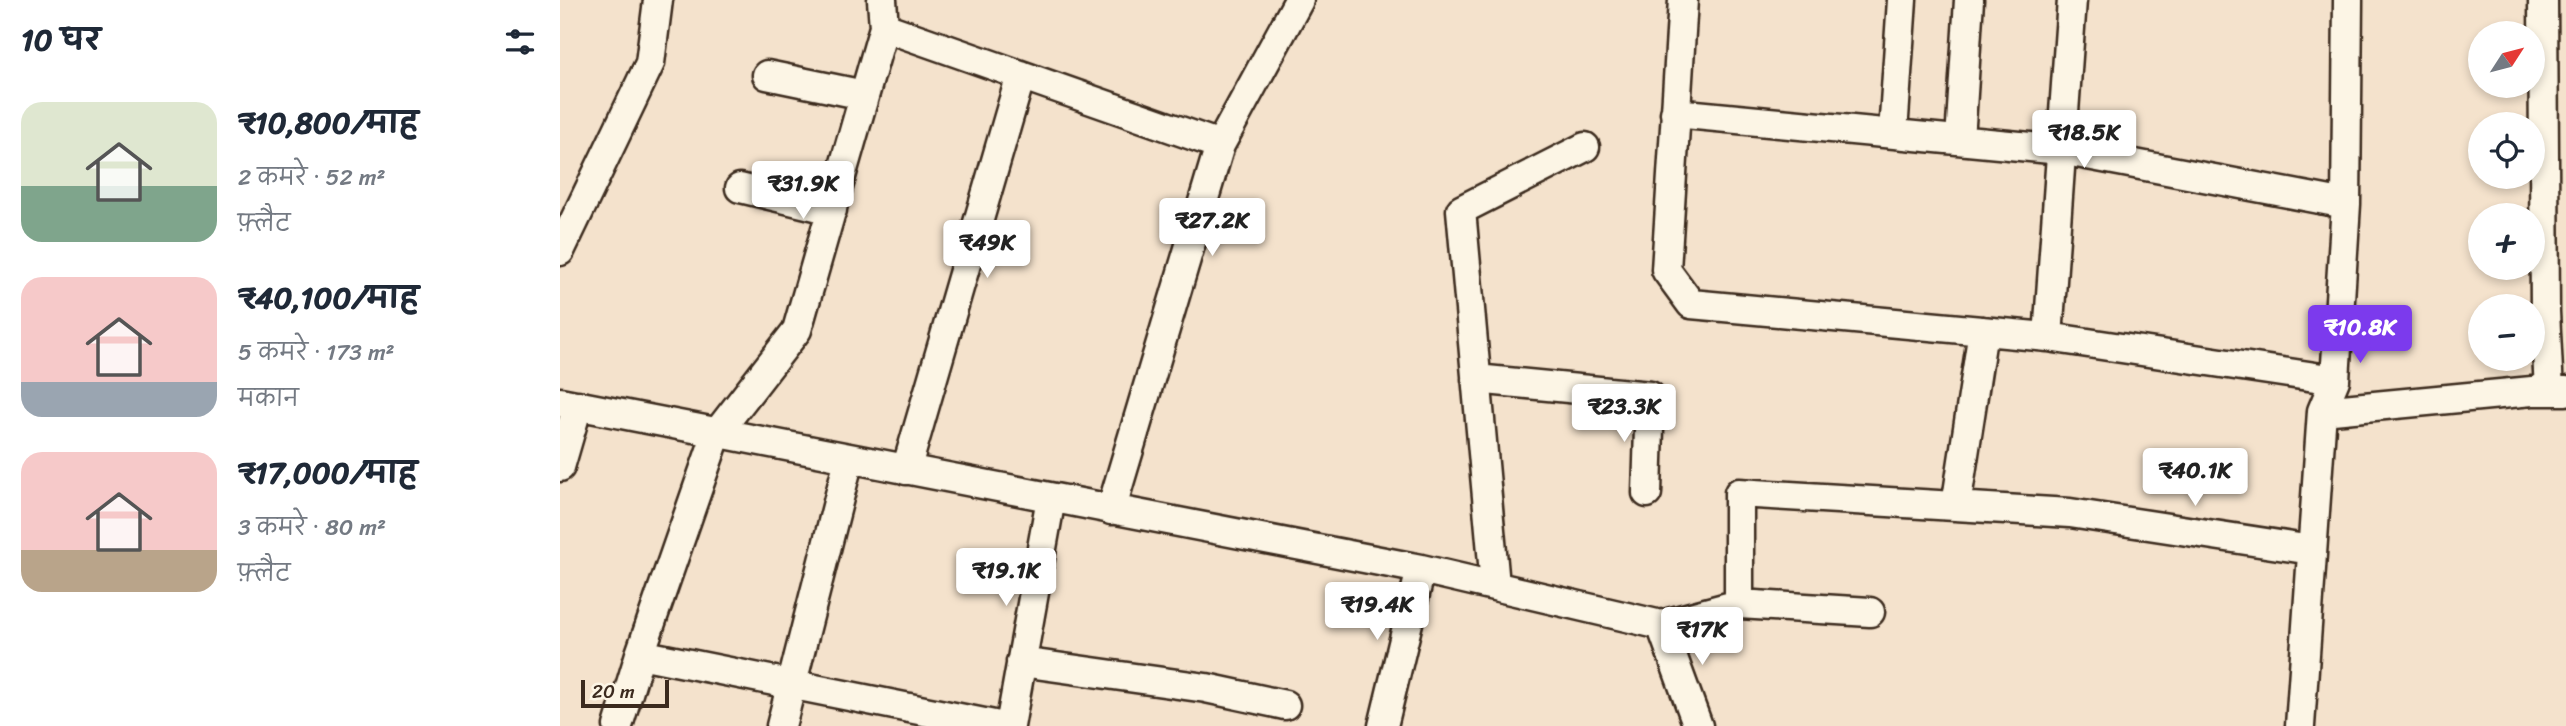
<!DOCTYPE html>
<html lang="hi">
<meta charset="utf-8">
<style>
:root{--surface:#fff;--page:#f2f2f3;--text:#1f2937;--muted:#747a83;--accent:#7c3aed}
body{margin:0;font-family:Sriracha,"Playpen Sans Deva",sans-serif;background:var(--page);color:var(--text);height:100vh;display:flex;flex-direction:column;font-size:26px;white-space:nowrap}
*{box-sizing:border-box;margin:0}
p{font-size:23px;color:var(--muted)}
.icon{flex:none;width:38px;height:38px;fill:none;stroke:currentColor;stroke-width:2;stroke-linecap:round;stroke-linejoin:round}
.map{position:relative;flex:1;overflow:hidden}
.drawer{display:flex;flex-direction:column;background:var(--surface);width:560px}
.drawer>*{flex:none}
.needle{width:46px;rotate:54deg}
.controls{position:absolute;left:1908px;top:21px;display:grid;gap:14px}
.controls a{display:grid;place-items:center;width:77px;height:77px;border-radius:50%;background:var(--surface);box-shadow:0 4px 10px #0003;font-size:35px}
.scale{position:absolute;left:21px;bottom:18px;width:88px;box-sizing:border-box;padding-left:7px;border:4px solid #3b2a1e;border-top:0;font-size:19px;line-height:24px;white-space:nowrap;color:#3b2a1e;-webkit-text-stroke:5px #fcf5e5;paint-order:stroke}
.price{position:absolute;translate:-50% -60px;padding:0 16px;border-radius:7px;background:#fff;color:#222;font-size:23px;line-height:46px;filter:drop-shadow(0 2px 4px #0008)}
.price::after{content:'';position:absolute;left:50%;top:42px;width:21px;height:16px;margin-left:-10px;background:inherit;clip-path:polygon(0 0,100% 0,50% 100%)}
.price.current{background:var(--accent);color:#fff}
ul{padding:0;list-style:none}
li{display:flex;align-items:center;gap:21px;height:175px;padding:0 21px}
li span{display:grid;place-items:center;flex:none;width:196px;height:140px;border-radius:21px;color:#555}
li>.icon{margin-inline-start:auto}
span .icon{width:84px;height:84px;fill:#fffc;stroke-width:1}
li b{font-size:30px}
h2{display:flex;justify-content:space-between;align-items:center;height:84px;padding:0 21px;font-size:30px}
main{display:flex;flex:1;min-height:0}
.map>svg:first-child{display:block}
</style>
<main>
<section class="drawer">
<h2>10 घर<svg class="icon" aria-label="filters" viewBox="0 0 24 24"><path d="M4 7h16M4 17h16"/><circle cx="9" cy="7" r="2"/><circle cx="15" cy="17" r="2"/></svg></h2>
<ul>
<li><span style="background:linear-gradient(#dfe7d0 60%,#7fa58c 0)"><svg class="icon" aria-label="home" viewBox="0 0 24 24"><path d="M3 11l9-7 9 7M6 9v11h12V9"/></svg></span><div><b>₹10,800/माह</b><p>2 कमरे · 52 m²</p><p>फ़्लैट</p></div></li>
<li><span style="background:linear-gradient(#f6c9c9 75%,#9aa5b1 0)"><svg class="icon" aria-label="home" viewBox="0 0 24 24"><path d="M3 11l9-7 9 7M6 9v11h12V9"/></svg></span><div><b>₹40,100/माह</b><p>5 कमरे · 173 m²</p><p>मकान</p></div></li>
<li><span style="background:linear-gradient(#f6c9c9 70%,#b9a48a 0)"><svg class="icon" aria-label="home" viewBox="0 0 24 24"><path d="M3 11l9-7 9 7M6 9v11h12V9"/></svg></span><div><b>₹17,000/माह</b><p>3 कमरे · 80 m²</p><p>फ़्लैट</p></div></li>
</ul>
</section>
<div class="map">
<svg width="2006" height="726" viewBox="0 0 2006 726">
<rect width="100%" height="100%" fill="#f4e2cc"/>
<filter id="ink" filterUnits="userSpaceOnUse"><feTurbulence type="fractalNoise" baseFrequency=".0143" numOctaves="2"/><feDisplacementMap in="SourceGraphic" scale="14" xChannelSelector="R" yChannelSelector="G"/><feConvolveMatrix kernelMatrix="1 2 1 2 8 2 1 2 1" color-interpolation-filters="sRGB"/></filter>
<g filter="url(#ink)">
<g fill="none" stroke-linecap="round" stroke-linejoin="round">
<g stroke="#3b2a1e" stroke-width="33">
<path id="street" d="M 1123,0 L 1106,270 L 1131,304 L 1488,337 L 1775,380
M 1983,0 L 1985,312 L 1989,391
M 324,27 L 660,145
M 207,75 L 304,95
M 1115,113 L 1501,150 L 1786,204
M 1333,133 L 1342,0
M 1400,140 L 1409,0
M 180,188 L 272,210
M 0,251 L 90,63 L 98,0
M 1488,337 L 1512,0
M 916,379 L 1090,396 L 1087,493
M 0,402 L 861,569 L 1101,625 L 1179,604
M 1762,411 L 1972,391 L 2006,391
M 0,467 L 18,405
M 346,470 L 461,75
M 1396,506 L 1423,331
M 551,510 L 660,145 L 739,0
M 935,585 L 901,210 L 1025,147
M 1310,612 L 1179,604 L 1179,493 L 1510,513 L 1752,550
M 1101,625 L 1138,726
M 80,654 L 439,726
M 461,662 L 646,688 L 725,705
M 58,726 L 80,654 L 157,433 L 237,330 L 324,27 L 322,0
M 221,726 L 289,459
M 450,726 L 491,498
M 823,726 L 861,569
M 1740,726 L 1762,411 L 1775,380 L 1786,204 L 1788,0"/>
</g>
<use href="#street" stroke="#fcf5e5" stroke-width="28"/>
</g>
</g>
</svg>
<div class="controls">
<a><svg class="needle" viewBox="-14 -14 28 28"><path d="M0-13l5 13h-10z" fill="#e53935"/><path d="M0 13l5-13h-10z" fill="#747a83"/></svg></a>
<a><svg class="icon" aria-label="locate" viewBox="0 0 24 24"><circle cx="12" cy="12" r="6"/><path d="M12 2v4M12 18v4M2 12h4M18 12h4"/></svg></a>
<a>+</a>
<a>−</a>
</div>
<div class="scale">20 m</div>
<b class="price" style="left:1524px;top:170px">₹18.5K</b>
<b class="price" style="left:243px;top:221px">₹31.9K</b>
<b class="price" style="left:652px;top:258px">₹27.2K</b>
<b class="price" style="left:427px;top:280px">₹49K</b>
<b class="price current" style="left:1800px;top:365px">₹10.8K</b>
<b class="price" style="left:1064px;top:444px">₹23.3K</b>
<b class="price" style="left:1635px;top:508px">₹40.1K</b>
<b class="price" style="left:446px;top:608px">₹19.1K</b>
<b class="price" style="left:817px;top:642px">₹19.4K</b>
<b class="price" style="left:1142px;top:667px">₹17K</b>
</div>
</main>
